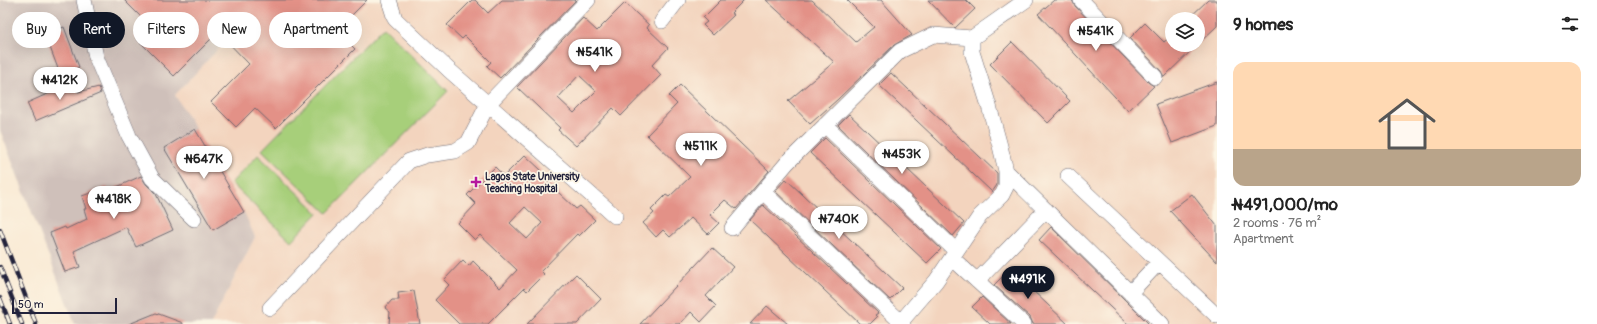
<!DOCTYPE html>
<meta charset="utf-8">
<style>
:root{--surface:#fff;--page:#f2f2f2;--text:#222;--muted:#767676;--line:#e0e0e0;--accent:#111827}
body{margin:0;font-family:Pangolin,sans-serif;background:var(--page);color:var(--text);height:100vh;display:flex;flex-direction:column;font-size:15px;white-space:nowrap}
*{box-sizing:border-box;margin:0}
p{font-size:13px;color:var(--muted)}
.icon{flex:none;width:22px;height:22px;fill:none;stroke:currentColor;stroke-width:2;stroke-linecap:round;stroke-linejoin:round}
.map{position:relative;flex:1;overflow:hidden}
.panel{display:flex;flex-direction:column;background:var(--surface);width:380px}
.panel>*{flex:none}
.top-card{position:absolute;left:12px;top:12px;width:380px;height:36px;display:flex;gap:8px}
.controls{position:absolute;left:1165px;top:12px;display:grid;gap:8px}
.controls a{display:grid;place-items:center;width:40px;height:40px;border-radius:50%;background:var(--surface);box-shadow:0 4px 16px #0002;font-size:20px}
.scale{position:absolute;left:12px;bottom:10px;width:105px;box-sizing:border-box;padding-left:4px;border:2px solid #22223b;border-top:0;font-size:11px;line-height:14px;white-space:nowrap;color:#22223b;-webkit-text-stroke:3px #fcf5e5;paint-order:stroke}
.price{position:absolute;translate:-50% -34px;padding:0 9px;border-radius:14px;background:#fff;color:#222;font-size:13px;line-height:26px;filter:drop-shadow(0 1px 2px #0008)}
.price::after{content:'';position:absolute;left:50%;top:24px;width:12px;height:9px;margin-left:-6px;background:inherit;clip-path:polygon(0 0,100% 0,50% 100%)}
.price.active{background:var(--accent);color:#fff}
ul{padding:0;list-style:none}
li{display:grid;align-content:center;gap:8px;height:212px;padding:0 16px}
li+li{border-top:1px solid var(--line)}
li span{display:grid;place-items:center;height:124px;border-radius:12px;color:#555}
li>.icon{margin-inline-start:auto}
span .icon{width:72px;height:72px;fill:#fffc;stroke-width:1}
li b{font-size:17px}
h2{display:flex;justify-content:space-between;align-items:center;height:48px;padding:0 16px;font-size:17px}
.chip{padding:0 14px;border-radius:18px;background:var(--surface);box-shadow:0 4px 16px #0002;font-size:14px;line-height:36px}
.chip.active{background:var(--accent);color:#fff}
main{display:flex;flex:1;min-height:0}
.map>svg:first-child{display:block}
</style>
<main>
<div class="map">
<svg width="1217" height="324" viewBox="0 0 1217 324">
<rect width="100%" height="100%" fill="#fcf5e5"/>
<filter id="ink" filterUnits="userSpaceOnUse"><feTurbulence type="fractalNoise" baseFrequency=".025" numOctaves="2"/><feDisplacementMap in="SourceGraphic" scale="8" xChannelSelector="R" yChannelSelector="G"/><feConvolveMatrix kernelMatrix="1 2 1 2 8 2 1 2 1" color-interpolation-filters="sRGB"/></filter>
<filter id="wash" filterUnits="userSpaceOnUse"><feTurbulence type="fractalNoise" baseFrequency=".012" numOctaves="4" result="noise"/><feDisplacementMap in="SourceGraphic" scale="16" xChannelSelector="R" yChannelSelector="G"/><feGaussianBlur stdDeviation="0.9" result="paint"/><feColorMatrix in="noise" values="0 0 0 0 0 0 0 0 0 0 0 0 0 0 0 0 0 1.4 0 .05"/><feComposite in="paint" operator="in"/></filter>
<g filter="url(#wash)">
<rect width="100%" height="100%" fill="#f9e9d3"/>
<path fill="#f3d4be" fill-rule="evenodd" d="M 264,0 L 1217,0 L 1217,324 L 211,324 L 255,237 L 175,95 ZM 1172,19 L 1198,19 L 1198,45 L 1172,45 Z"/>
<path fill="#cfc0ba" d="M 0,0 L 264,0 L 175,95 L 244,212 L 255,237 L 211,324 L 75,324 L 0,130 Z"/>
<path fill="#a7cf7a" stroke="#64785a" d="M 383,27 L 448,91 L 327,213 L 262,150 Z
M 258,155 L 318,213 L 291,241 L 231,183 Z"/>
<g id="blocks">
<path fill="#e39187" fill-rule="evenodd" d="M 124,0 L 367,0 L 351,16 L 354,20 L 340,34 L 355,49 L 276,128 L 255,108 L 236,127 L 211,102 L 249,64 L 218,32 L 174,76 L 135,37 L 148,24 Z
M 472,0 L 475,0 L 488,13 L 502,0 L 576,0 L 500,78 L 487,66 L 491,62 L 465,36 L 462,39 L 447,25 Z
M 721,0 L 744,0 L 731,13 L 734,15 L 713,35 L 703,25 L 707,22 L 703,18 Z
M 766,0 L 812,0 L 856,42 L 874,27 L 847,0 L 881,0 L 912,35 L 894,45 L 838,99 L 810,124 L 788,101 L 834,62 Z
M 928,0 L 966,0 L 975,9 L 955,28 Z
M 1054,0 L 1072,0 L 1075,6 L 1149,83 L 1154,86 L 1128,111 L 1038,14 Z
M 1208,0 L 1217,0 L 1217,26 L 1198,44 L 1198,19 L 1188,19 Z
M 625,3 L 649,25 L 647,28 L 668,48 L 652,65 L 661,75 L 621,116 L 613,108 L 576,146 L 558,130 L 560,128 L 517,87 L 583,18 L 597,31 ZM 579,75 L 596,91 L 574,113 L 558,98 Z
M 1145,23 L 1164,42 L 1172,35 L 1172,45 L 1197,45 L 1164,77 L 1161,71 L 1130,38 Z
M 64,27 L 79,67 L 60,74 L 45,34 Z
M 1012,42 L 1070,101 L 1048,123 L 990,64 Z
M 891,73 L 997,173 L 997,185 L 992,192 L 879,85 Z
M 74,82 L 78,92 L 99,87 L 101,93 L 35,121 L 27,103 Z
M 1217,82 L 1217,126 L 1172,143 L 1156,104 Z
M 680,85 L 769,171 L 736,209 L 725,200 L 710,215 L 719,223 L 708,234 L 691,218 L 670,237 L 663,230 L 656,237 L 643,223 L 654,213 L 651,210 L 666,195 L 669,197 L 690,177 L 647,135 L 677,104 L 669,96 Z
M 849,114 L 964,223 L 953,236 L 838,125 Z
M 195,129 L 244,212 L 213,230 L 164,148 Z
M 825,138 L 941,249 L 927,263 L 810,153 Z
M 525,155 L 541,170 L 538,173 L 576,209 L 580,206 L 595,220 L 579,236 L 577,234 L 541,271 L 544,274 L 527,291 L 524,288 L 488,324 L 459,324 L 435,300 L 449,285 L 444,280 L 463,260 L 469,266 L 473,261 L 500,288 L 517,270 L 480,235 L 475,240 L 458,223 L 476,204 L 467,195 L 495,167 L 504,176 ZM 525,207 L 542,223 L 527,239 L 510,223 Z
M 141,176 L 146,184 L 156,194 L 173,230 L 136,247 L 126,227 L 74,251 L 80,267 L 65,272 L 50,233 L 65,227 L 66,229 L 87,219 L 84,209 L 86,209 L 82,196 L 107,187 L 108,191 Z
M 786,179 L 902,288 L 890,300 L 775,191 Z
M 1192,194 L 1217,226 L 1217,262 L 1170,211 Z
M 763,205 L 878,313 L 875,315 L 877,317 L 870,324 L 860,324 L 750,220 Z
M 1051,227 L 1124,299 L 1149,324 L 1128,324 L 1039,240 Z
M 712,248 L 733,267 L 706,296 L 716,306 L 701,322 L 691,312 L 680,324 L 640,324 Z
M 1010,269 L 1068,324 L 1033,324 L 1030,317 L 994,285 Z
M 576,274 L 601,299 L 577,324 L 527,324 Z
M 414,291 L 420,324 L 389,324 L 390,312 L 385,308 L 392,300 L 399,300 L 398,293 Z
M 982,297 L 1011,324 L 990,324 L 972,307 Z
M 767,306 L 788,324 L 750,324 Z
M 156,313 L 183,323 L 183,324 L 129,324 Z"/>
</g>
</g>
<g filter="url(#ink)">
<use href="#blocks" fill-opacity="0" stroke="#6d6870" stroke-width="1"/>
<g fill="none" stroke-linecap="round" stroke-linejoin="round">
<g stroke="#6d6870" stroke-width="16">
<path id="minor" d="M 84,0 L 96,57 L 129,136 L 152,178 L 194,219
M 389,0 L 395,19 L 449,70 L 615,216
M 1081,0 L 1155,77
M 662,21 L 678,0
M 825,125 L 956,251
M 1006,171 L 1162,324
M 1068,176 L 1217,316
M 763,192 L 903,324
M 732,228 L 787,163 L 900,51 L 933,35 L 972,38
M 952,258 L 1024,324
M 977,281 L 1046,210
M 1130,293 L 1159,262
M 270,308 L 409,161 L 427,155 L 455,151 L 468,143 L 488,104 L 588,0
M 899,324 L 936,281 L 980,216 L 1002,195 L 1006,187 L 1006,171 L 1000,146 L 989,106 L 972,52 L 972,38 L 1026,0"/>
</g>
<path stroke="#6d6870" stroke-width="2.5" stroke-dasharray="3 3" stroke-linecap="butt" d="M 0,305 L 9,324"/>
<use href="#minor" stroke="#fff" stroke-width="15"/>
<g stroke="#22223b" stroke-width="4.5">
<path id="rail" d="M 0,230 L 36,324
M 0,267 L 22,324
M 0,298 L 10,324"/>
</g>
<use href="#rail" stroke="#fcf5e5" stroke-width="3" stroke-dasharray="9" stroke-linecap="butt"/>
</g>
</g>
<path fill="#b5179e" stroke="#fcf5e5" stroke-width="1.5" d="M474 176h4v4h4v4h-4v4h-4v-4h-4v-4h4z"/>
<g text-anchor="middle" stroke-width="3.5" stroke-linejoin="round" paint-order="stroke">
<g font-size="10" font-weight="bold" fill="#22223b" stroke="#fcf5e5" text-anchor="start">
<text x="485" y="180">Lagos State University<tspan x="485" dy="12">Teaching Hospital</tspan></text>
</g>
</g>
</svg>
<div class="controls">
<a><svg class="icon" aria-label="layers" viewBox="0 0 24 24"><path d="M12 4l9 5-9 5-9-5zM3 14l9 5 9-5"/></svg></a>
</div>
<div class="scale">50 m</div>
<b class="price" style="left:1096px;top:52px">₦541K</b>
<b class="price" style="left:595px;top:73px">₦541K</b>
<b class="price" style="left:60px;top:101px">₦412K</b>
<b class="price" style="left:701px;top:167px">₦511K</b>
<b class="price" style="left:902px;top:175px">₦453K</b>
<b class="price" style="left:204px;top:180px">₦647K</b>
<b class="price" style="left:114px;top:220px">₦418K</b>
<b class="price" style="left:839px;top:240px">₦740K</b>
<b class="price active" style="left:1028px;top:300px">₦491K</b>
<div class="top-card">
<a class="chip">Buy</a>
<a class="chip active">Rent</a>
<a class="chip">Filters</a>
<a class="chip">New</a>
<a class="chip">Apartment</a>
</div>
</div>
<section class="panel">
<h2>9 homes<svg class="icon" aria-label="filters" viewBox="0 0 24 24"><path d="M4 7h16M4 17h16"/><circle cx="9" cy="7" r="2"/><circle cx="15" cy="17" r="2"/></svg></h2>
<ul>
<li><span style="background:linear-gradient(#ffd9b3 70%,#b9a48a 0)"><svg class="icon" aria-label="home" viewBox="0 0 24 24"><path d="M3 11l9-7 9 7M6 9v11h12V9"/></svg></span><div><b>₦491,000/mo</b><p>2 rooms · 76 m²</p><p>Apartment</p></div></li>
</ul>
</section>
</main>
